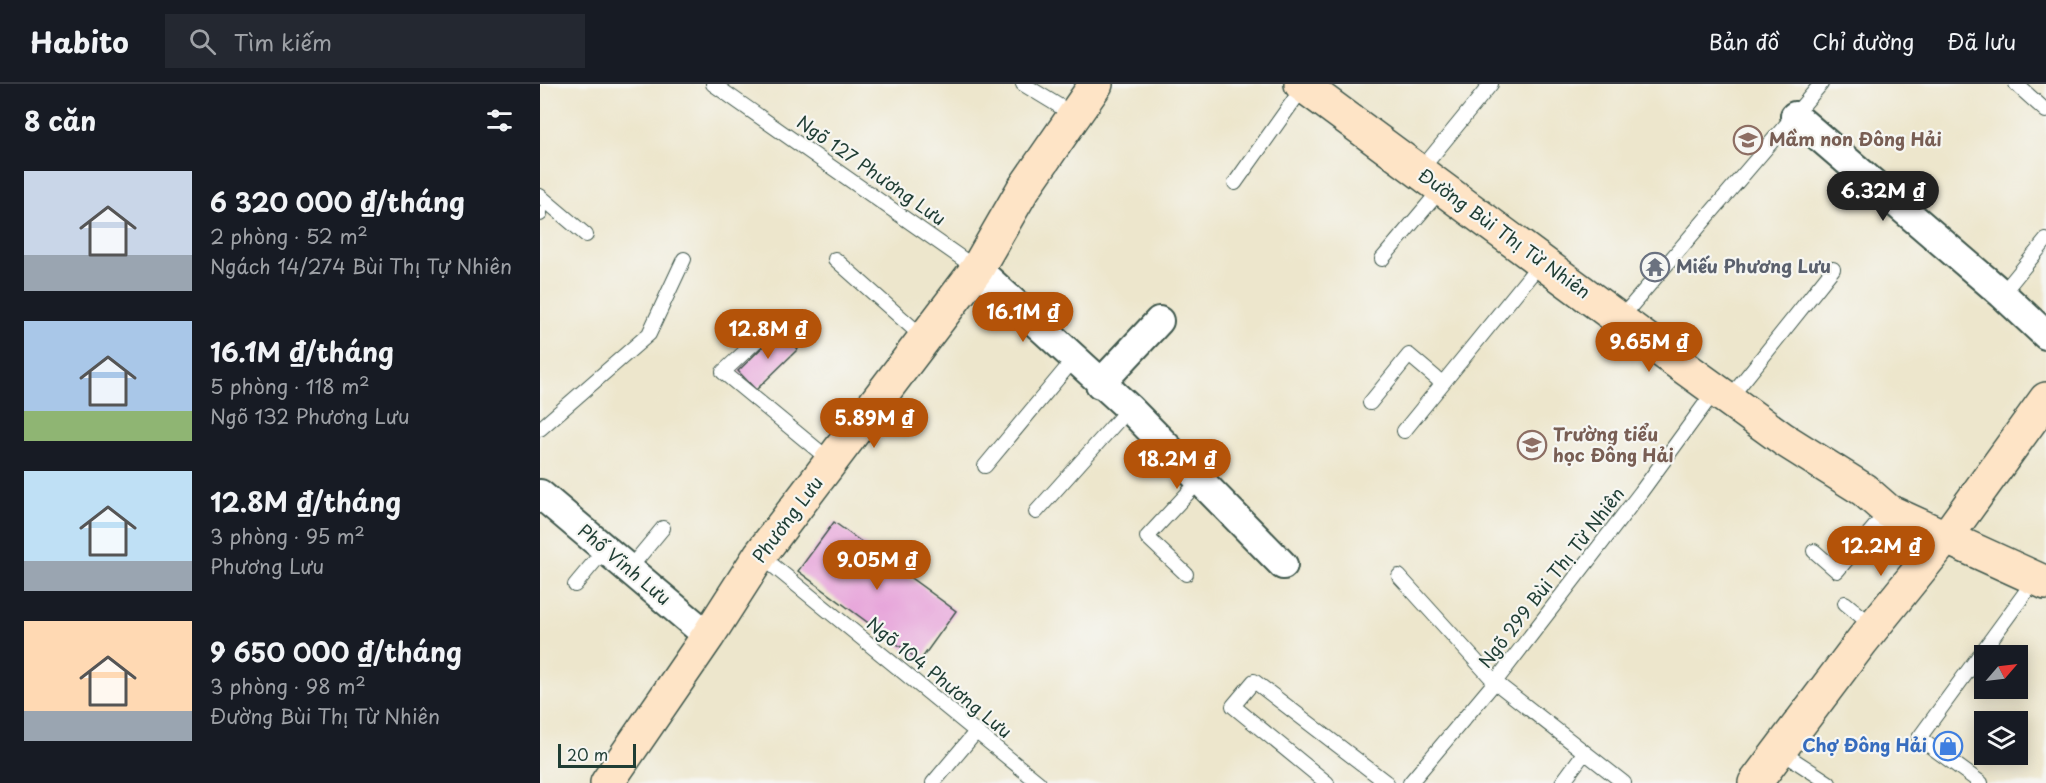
<!DOCTYPE html>
<html lang="vi">
<meta charset="utf-8">
<style>
:root{--surface:#171b24;--page:#242831;--text:#f1f3f6;--muted:#9ea1a6;--line:#363941;--accent:#b45309}
body{margin:0;font-family:"Playpen Sans",sans-serif;background:var(--page);color:var(--text);height:100vh;display:flex;flex-direction:column;font-size:22px;white-space:nowrap}
*{box-sizing:border-box;margin:0}
p{font-size:20px;color:var(--muted)}
.icon{flex:none;width:33px;height:33px;fill:none;stroke:currentColor;stroke-width:2;stroke-linecap:round;stroke-linejoin:round}
.map{position:relative;flex:1;overflow:hidden}
.details{display:flex;flex-direction:column;background:var(--surface);width:540px}
.details>*{flex:none}
.needle{width:39px;rotate:62deg}
.buttons{position:absolute;left:1434px;top:561px;display:grid;gap:12px}
.buttons a{display:grid;place-items:center;width:54px;height:54px;border-radius:0px;background:var(--surface);box-shadow:0 3px 15px #0003;font-size:30px}
.scale{position:absolute;left:18px;bottom:15px;width:78px;box-sizing:border-box;padding-left:6px;border:3px solid #1f3d34;border-top:0;font-size:16px;line-height:21px;white-space:nowrap;color:#1f3d34;-webkit-text-stroke:4px #f6f6f2;paint-order:stroke}
.price{position:absolute;translate:-50% -51px;padding:0 14px;border-radius:21px;background:var(--accent);color:#fff;font-size:20px;line-height:39px;filter:drop-shadow(0 2px 3px #0008)}
.price::after{content:'';position:absolute;left:50%;top:36px;width:18px;height:14px;margin-left:-9px;background:inherit;clip-path:polygon(0 0,100% 0,50% 100%)}
.price.active{background:#222;color:#fff}
ul{padding:0;list-style:none}
li{display:flex;align-items:center;gap:18px;height:150px;padding:0 24px}
li span{display:grid;place-items:center;flex:none;width:168px;height:120px;border-radius:0px;color:#555}
li>.icon{margin-inline-start:auto}
span .icon{width:72px;height:72px;fill:#fffc;stroke-width:1}
li b{font-size:26px}
h2{display:flex;justify-content:space-between;align-items:center;height:72px;padding:0 24px;font-size:26px}
header{display:flex;align-items:center;gap:36px;box-sizing:border-box;height:84px;padding:0 30px;background:var(--surface);border-bottom:2px solid var(--line)}
header strong{font-size:28px}
nav{display:flex;gap:33px;margin-inline-start:auto;font-size:21px}
.search{width:420px;height:54px;background:var(--page);display:flex;align-items:center;gap:15px;box-sizing:border-box;padding:0 21px;border-radius:0px;color:var(--muted);font-size:22px}
main{display:flex;flex:1;min-height:0}
.map>svg:first-child{display:block}
</style>
<header>
<strong>Habito</strong>
<div class="search"><svg class="icon" aria-label="search" viewBox="0 0 24 24"><circle cx="10" cy="10" r="6"/><path d="M15 15l6 6"/></svg>Tìm kiếm</div>
<nav><a>Bản đồ</a><a>Chỉ đường</a><a>Đã lưu</a></nav>
</header>
<main>
<section class="details">
<h2>8 căn<svg class="icon" aria-label="filters" viewBox="0 0 24 24"><path d="M4 7h16M4 17h16"/><circle cx="9" cy="7" r="2"/><circle cx="15" cy="17" r="2"/></svg></h2>
<ul>
<li><span style="background:linear-gradient(#c9d6e8 70%,#9aa5b1 0)"><svg class="icon" aria-label="home" viewBox="0 0 24 24"><path d="M3 11l9-7 9 7M6 9v11h12V9"/></svg></span><div><b>6 320 000 ₫/tháng</b><p>2 phòng · 52 m²</p><p>Ngách 14/274 Bùi Thị Tự Nhiên</p></div></li>
<li><span style="background:linear-gradient(#a9c7e8 75%,#8fb573 0)"><svg class="icon" aria-label="home" viewBox="0 0 24 24"><path d="M3 11l9-7 9 7M6 9v11h12V9"/></svg></span><div><b>16.1M ₫/tháng</b><p>5 phòng · 118 m²</p><p>Ngõ 132 Phương Lưu</p></div></li>
<li><span style="background:linear-gradient(#bfe0f5 75%,#9aa5b1 0)"><svg class="icon" aria-label="home" viewBox="0 0 24 24"><path d="M3 11l9-7 9 7M6 9v11h12V9"/></svg></span><div><b>12.8M ₫/tháng</b><p>3 phòng · 95 m²</p><p>Phương Lưu</p></div></li>
<li><span style="background:linear-gradient(#ffd9b3 75%,#9aa5b1 0)"><svg class="icon" aria-label="home" viewBox="0 0 24 24"><path d="M3 11l9-7 9 7M6 9v11h12V9"/></svg></span><div><b>9 650 000 ₫/tháng</b><p>3 phòng · 98 m²</p><p>Đường Bùi Thị Từ Nhiên</p></div></li>
</ul>
</section>
<div class="map">
<svg width="1506" height="699" viewBox="0 0 1506 699">
<rect width="100%" height="100%" fill="#f6f6f2"/>
<filter id="ink" filterUnits="userSpaceOnUse"><feTurbulence type="fractalNoise" baseFrequency=".0167" numOctaves="2"/><feDisplacementMap in="SourceGraphic" scale="12" xChannelSelector="R" yChannelSelector="G"/><feConvolveMatrix kernelMatrix="1 2 1 2 8 2 1 2 1" color-interpolation-filters="sRGB"/></filter>
<filter id="wash" filterUnits="userSpaceOnUse"><feTurbulence type="fractalNoise" baseFrequency=".008" numOctaves="4" result="noise"/><feDisplacementMap in="SourceGraphic" scale="24" xChannelSelector="R" yChannelSelector="G"/><feGaussianBlur stdDeviation="1.35" result="paint"/><feColorMatrix in="noise" values="0 0 0 0 0 0 0 0 0 0 0 0 0 0 0 0 0 1.4 0 .05"/><feComposite in="paint" operator="in"/></filter>
<g filter="url(#wash)">
<rect width="100%" height="100%" fill="#ede6cc"/>
<g id="blocks">
<path fill="#e7a5da" d="M 240,246 L 258,265 L 216,306 L 198,287 Z
M 294,438 L 416,527 L 380,577 L 258,487 Z"/>
</g>
</g>
<g filter="url(#ink)">
<use href="#blocks" fill-opacity="0" stroke="#3e564b" stroke-width="1.5"/>
<g fill="none" stroke-linecap="round" stroke-linejoin="round">
<g stroke="#3e564b" stroke-width="16">
<path id="lane" d="M 173,0 L 437,185
M 483,0 L 534,31
M 1476,0 L 1506,27
M 879,88 L 951,0
M 695,99 L 764,2
M 0,112 L 46,151
M 0,130 L 0,129
M 295,175 L 385,255
M 842,175 L 902,104
M 1462,210 L 1506,156
M 1080,235 L 1281,0
M 237,238 L 183,288 L 292,378
M 1189,315 L 1293,185
M 830,319 L 869,271 L 902,299
M 0,345 L 109,250 L 144,175
M 864,347 L 1002,177
M 445,382 L 534,275
M 496,428 L 589,324
M 1274,467 L 1297,487 L 1348,427
M 220,471 L 499,699
M 89,485 L 123,444
M 646,490 L 607,453 L 660,396
M 859,492 L 955,598 L 1084,699
M 35,501 L 65,465
M 1305,519 L 1333,542
M 1240,667 L 1289,699
M 393,699 L 436,648
M 787,699 L 693,622 L 714,597 L 847,699
M 870,699 L 955,598 L 1101,408 L 1176,305
M 1022,699 L 1044,669
M 1441,699 L 1379,654 L 1496,494"/>
</g>
<g stroke="#3e564b" stroke-width="32">
<path id="street" d="M 1255,32 L 1462,210 L 1506,251
M 437,185 L 589,324 L 743,481
M 560,300 L 619,237
M 0,410 L 168,552"/>
</g>
<g stroke="#3e564b" stroke-width="36">
<path id="secondary" d="M 761,0 L 1145,284 L 1243,355 L 1324,406 L 1348,427 L 1506,499
M 67,699 L 168,552 L 220,471 L 437,185 L 482,107 L 556,0
M 1215,699 L 1322,557 L 1407,452 L 1506,315"/>
</g>
<use href="#lane" stroke="#fff" stroke-width="14"/>
<use href="#street" stroke="#fff" stroke-width="28"/>
<use href="#secondary" stroke="#fee4c6" stroke-width="33"/>
</g>
</g>
<defs>
<g id="school-ring" transform="scale(1.5)"><circle r="9.5" fill="#f6f6f2" stroke="#8d6e63" stroke-width="1.5"/><path d="M0-5L7-2L0 1L-7-2ZM-4 1L0 2.5L4 1V4Q0 6-4 4Z" fill="#8d6e63"/></g>
<g id="temple-ring" transform="scale(1.5)"><circle r="9.5" fill="#f6f6f2" stroke="#6b7280" stroke-width="1.5"/><path d="M0-6L5-2H3V0L6.5 2.5H4V6H1.5V3h-3V6H-4V2.5H-6.5L-3 0V-2H-5Z" fill="#6b7280"/></g>
<g id="shop-ring" transform="scale(1.5)"><circle r="9.5" fill="#f6f6f2" stroke="#3f7fe0" stroke-width="1.5"/><path d="M-5-2.5h2.3a2.7 3.5 0 0 1 5.4 0H5L5.5 6h-11ZM-1.5-2.5h3a1.5 2.3 0 0 0-3 0Z" fill="#3f7fe0"/></g>
</defs>
<g fill-rule="evenodd">
<use href="#school-ring" x="1208" y="56"/>
<use href="#temple-ring" x="1115" y="183"/>
<use href="#school-ring" x="992" y="361"/>
<use href="#shop-ring" x="1408" y="662"/>
</g>
<g text-anchor="middle" stroke-width="4.5" stroke-linejoin="round" paint-order="stroke">
<g font-size="18" font-weight="bold" fill="#785e54" stroke="#f6f6f2" text-anchor="start">
<text x="1229" y="62">Mầm non Đông Hải</text>
<text x="1013" y="357">Trường tiểu<tspan x="1013" dy="21">học Đông Hải</tspan></text>
</g>
<g font-size="18" fill="#1f3d34" stroke="#f6f6f2">
<text transform="translate(331 87) rotate(35)" y="6">Ngõ 127 Phương Lưu</text>
<text transform="translate(964 150) rotate(36)" y="6">Đường Bùi Thị Từ Nhiên</text>
<text transform="translate(248 436) rotate(-53)" y="6">Phương Lưu</text>
<text transform="translate(84 481) rotate(40)" y="6">Phố Vĩnh Lưu</text>
<text transform="translate(1012 494) rotate(-52)" y="6">Ngõ 299 Bùi Thị Từ Nhiên</text>
<text transform="translate(399 594) rotate(39)" y="6">Ngõ 104 Phương Lưu</text>
</g>
<g font-size="18" font-weight="bold" fill="#5b616d" stroke="#f6f6f2" text-anchor="start">
<text x="1136" y="189">Miếu Phương Lưu</text>
</g>
<g font-size="18" font-weight="bold" fill="#366cbe" stroke="#f6f6f2" text-anchor="end">
<text x="1387" y="668">Chợ Đông Hải</text>
</g>
</g>
</svg>
<div class="buttons">
<a><svg class="needle" viewBox="-14 -14 28 28"><path d="M0-13l5 13h-10z" fill="#e53935"/><path d="M0 13l5-13h-10z" fill="#9ea1a6"/></svg></a>
<a><svg class="icon" aria-label="layers" viewBox="0 0 24 24"><path d="M12 4l9 5-9 5-9-5zM3 14l9 5 9-5"/></svg></a>
</div>
<div class="scale">20 m</div>
<b class="price active" style="left:1343px;top:138px">6.32M ₫</b>
<b class="price" style="left:483px;top:259px">16.1M ₫</b>
<b class="price" style="left:228px;top:276px">12.8M ₫</b>
<b class="price" style="left:1109px;top:289px">9.65M ₫</b>
<b class="price" style="left:334px;top:365px">5.89M ₫</b>
<b class="price" style="left:637px;top:406px">18.2M ₫</b>
<b class="price" style="left:1341px;top:493px">12.2M ₫</b>
<b class="price" style="left:337px;top:507px">9.05M ₫</b>
</div>
</main>
